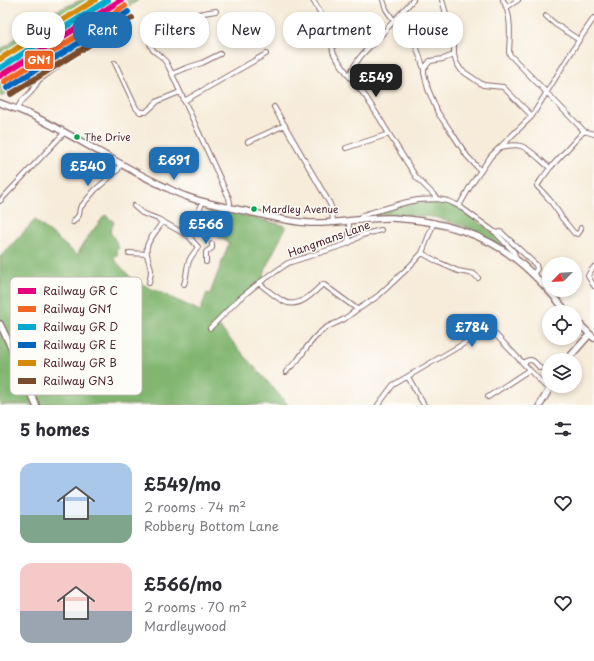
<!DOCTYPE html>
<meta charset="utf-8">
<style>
:root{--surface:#fff;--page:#f7f7f7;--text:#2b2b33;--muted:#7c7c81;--accent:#1f6fb2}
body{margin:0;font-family:"Playpen Sans",sans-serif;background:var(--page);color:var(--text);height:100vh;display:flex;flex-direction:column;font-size:15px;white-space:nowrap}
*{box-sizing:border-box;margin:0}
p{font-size:13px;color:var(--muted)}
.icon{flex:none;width:22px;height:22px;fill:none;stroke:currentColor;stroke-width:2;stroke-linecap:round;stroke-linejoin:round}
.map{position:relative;height:405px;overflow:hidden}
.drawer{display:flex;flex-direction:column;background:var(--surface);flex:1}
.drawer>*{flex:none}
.banner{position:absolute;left:12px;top:12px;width:570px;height:36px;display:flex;gap:8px}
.needle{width:26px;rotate:246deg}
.buttons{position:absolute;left:542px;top:257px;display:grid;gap:8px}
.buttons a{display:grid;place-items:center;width:40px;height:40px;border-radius:50%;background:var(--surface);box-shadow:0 2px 6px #0003;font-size:20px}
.price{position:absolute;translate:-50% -34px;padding:0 9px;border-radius:8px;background:var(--accent);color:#fff;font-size:13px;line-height:26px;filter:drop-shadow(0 1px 2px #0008)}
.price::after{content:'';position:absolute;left:50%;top:24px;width:12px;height:9px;margin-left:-6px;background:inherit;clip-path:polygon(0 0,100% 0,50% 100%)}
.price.current{background:#222;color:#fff}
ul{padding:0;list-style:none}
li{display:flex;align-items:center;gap:12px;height:100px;padding:0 20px}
li span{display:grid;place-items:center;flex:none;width:112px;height:80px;border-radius:12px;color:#555}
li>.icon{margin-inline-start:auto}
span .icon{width:48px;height:48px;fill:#fffc;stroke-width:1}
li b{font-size:17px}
h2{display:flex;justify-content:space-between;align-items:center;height:48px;padding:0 20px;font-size:17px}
.pill{padding:0 14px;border-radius:16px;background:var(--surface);box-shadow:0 2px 6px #0003;font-size:14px;line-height:36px}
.pill.current{background:var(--accent);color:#fff}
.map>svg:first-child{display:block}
</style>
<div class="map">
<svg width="594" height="405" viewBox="0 0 594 405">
<rect width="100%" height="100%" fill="#fdfcf7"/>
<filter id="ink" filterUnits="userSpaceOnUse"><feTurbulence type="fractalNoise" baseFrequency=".025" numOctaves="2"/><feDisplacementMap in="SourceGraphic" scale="8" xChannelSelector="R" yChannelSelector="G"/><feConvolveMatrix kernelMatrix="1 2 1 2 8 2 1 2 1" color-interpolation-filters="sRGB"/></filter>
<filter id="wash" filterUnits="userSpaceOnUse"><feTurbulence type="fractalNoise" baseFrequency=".012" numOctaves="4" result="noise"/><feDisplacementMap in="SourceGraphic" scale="16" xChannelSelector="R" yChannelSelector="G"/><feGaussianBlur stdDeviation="0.9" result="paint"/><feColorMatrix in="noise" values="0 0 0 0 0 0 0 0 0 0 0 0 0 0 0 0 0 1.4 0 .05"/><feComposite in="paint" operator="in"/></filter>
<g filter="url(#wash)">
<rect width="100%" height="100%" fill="#f7ecda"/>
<path fill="#81b56f" stroke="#666a4d" d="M 81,0 L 104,0 L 53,30 L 0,65 L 0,49 L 9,45 L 16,36 L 37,23 L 56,11 Z
M 127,0 L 138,0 L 106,24 L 66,58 L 1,97 L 0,96 L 0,80 L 92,20 Z
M 434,200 L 448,203 L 458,207 L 498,236 L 504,243 L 502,247 L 468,228 L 434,217 L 392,214 L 366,216 L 406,204 Z
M 210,207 L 279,224 L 286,227 L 267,265 L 263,279 L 215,322 L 288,405 L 38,405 L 0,321 L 0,257 L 35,220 L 77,255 L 87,238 L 105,215 L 114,222 L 110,232 L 117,243 L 116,245 L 119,247 L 118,249 L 116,251 L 118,254 L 113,258 L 133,280 L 200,311 L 207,293 L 210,294 L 229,243 L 218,237 L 219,233 L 210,228 L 212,223 L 208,212 Z
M 0,328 L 34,405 L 0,405 Z"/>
</g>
<g filter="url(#ink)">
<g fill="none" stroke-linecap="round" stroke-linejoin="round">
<g stroke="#876768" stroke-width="6">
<path id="street" d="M 313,0 L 329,28 L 333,51 L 334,54 L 349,76 L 366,97 L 380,119 L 389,134 L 416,177 L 435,196 L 437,199
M 383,0 L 386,9 L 394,21 L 406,29 L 413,37 L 424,69 L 424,73 L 428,89 L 438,113 L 452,133 L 467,156 L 481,171
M 442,0 L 454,41 L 454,55 L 456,62 L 461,70 L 483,85 L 503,87 L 532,116
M 503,0 C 512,16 510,35 509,52 L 510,55 L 584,131 L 594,134
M 507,7 L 518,0
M 216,11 C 195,14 180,18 163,30 C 157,33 152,37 150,43 C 152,52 156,52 162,57 C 167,62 169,68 172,74 L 229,198 L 230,203 L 229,207
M 546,16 L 555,24 L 579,40
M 115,63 L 136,108 L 140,112 L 146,112 L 158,101 L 180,92
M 424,69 L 430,61 L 443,59 L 454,55
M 172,74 L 186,68 L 202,63 L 220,54
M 349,76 C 357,57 368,49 381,35 C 392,23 402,12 413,0
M 184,101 L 266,54
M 274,107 L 330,204 L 332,210 L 333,223
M 17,109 L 21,102 L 31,92 L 39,80 L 64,62
M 248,142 L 285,125
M 501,147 C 507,146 515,144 521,146 C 532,150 541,161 550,168
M 346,148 L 389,134
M 0,201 L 64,133
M 134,206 L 142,213 L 158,219 L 190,237
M 459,206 L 471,185 L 491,156 L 532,116 L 579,40 L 594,18
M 361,219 L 361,217 L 363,215 L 407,202 L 418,200 L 437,199 L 448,201 L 459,206 L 496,233 L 514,252 L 516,259
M 73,222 L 79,215 L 80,208 L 95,190 L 118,170 L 120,164
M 581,228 L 580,231 L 578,234 L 574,233 L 562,218 L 559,213 L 549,199 L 537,186 L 541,180 L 550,168 L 584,131
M 496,233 L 500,232 L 502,233 L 536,265 L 537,269 L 533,274
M 347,243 L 349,238 L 349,221
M 129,253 L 147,254
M 422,253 L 440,263 L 458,271 L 474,274 L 478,278
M 206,262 L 206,252 L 212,248 L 212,244
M 594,267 L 590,272 L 588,276 L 594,286
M 149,283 C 150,279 151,274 151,270 C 150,262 145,255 147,246 C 150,237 158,230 162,222
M 259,283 C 266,289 280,301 288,303 C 302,306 314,292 323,284 L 357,309
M 184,284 C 187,277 186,269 189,261 C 191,256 195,252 198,247 L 191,239 L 190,234 L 203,201
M 210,328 L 239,299 L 259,283 L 288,263 L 347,244 L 362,235 L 381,230
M 523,363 C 532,357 534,361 540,368
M 286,372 C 289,368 293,365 297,361 C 305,350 312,338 323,330 C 330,324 340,323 347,317 C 352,314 355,310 360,308 L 378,296 L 409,267 L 422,253 L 434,222
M 408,377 L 424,405
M 488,397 L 529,370
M 378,405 L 393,385 L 487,330 L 490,330 L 495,334 L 545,386 L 549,389"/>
</g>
<g stroke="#876768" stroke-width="8">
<path id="secondary" d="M 0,103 C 10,107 20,110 29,114 C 74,135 115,163 159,184 C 168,188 176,193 185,196 C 203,203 226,207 246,211 C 267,216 288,222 310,223 C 338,224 365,217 392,218 C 439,220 489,234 524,266 C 540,280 554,296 567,312
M 575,320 L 594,338
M 0,324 L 12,349 L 36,405
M 567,360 L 590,334
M 540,405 L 551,386"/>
</g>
<use href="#street" stroke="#fff" stroke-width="4"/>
<use href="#secondary" stroke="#fff" stroke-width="5.5"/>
<g stroke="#fdfcf7" stroke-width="9">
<path id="rail-1" d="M 0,76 L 121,0"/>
</g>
<g stroke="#fdfcf7" stroke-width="9">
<path id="rail-2" d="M 4,82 L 125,6"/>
</g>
<g stroke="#fdfcf7" stroke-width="9">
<path id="rail-3" d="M 0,68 L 108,0"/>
</g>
<g stroke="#fdfcf7" stroke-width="9">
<path id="rail-4" d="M 7,88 L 128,12"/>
</g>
<g stroke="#fdfcf7" stroke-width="9">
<path id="rail-5" d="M 0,59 L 95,0"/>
</g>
<g stroke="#fdfcf7" stroke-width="9">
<path id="rail-6" d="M 11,94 L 132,18"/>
</g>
<use href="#rail-1" stroke="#e5007d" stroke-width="6"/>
<use href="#rail-2" stroke="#f26522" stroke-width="6"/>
<use href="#rail-3" stroke="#00a9ce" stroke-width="6"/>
<use href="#rail-4" stroke="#0065bd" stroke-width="6"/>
<use href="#rail-5" stroke="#d48b09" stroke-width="6"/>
<use href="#rail-6" stroke="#7a4b2a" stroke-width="6"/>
</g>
</g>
<g fill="#00a651" stroke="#fdfcf7" stroke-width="1.5">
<circle cx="77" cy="137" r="3.5"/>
<circle cx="254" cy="209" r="3.5"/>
</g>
<g text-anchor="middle" stroke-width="3" stroke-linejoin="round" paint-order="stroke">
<g font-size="10" fill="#4a1f2b" stroke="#fdfcf7" text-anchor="start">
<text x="84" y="141">The Drive</text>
<text x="262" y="213">Mardley Avenue</text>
</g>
<g font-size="11" fill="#4a1f2b" stroke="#fdfcf7">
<text transform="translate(329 239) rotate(-20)" y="4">Hangmans Lane</text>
</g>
</g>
<rect x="10" y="277" width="132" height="118" rx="6" fill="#fdfcf7" stroke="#c7baba" stroke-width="1"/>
<rect x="18" y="288" width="18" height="6" fill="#e5007d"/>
<rect x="18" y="306" width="18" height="6" fill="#f26522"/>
<rect x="18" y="324" width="18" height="6" fill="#00a9ce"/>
<rect x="18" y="342" width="18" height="6" fill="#0065bd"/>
<rect x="18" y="360" width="18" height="6" fill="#d48b09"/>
<rect x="18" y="378" width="18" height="6" fill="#7a4b2a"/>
<g font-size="11" fill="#4a1f2b">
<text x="43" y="295">Railway GR C</text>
<text x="43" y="313">Railway GN1</text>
<text x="43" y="331">Railway GR D</text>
<text x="43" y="349">Railway GR E</text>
<text x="43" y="367">Railway GR B</text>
<text x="43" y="385">Railway GN3</text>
</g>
<rect stroke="#fdfcf7" stroke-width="1.5" x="24" y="50" width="30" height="20" rx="4" fill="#f26522"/>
<g font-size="11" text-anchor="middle" font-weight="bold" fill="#fff">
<text x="39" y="64">GN1</text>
</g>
</svg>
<div class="buttons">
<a><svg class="needle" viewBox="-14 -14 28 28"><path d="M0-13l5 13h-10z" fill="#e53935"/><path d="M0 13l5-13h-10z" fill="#7c7c81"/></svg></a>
<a><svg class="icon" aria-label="locate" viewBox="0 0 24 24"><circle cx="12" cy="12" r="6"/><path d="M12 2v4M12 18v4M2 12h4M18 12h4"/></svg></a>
<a><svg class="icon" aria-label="layers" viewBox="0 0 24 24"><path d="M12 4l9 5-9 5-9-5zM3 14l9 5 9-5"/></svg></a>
</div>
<b class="price current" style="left:376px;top:98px">£549</b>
<b class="price" style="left:174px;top:181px">£691</b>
<b class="price" style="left:88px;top:187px">£540</b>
<b class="price" style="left:206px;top:245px">£566</b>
<b class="price" style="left:472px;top:348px">£784</b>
<div class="banner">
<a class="pill">Buy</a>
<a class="pill current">Rent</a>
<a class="pill">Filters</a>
<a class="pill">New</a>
<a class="pill">Apartment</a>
<a class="pill">House</a>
</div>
</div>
<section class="drawer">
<h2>5 homes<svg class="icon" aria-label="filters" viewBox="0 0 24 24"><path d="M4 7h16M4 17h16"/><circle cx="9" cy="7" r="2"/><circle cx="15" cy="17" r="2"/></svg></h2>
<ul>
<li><span style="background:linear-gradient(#a9c7e8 65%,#7fa58c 0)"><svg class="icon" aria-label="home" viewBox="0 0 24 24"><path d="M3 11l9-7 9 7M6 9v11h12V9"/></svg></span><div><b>£549/mo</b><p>2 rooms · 74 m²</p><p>Robbery Bottom Lane</p></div><svg class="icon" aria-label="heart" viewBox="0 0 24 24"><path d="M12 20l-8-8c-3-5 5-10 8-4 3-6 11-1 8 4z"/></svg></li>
<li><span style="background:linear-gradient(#f6c9c9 60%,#9aa5b1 0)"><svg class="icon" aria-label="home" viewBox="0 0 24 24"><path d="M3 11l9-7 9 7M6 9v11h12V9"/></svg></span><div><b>£566/mo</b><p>2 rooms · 70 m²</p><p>Mardleywood</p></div><svg class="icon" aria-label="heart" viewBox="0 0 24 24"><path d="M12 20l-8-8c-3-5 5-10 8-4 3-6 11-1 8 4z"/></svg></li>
</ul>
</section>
